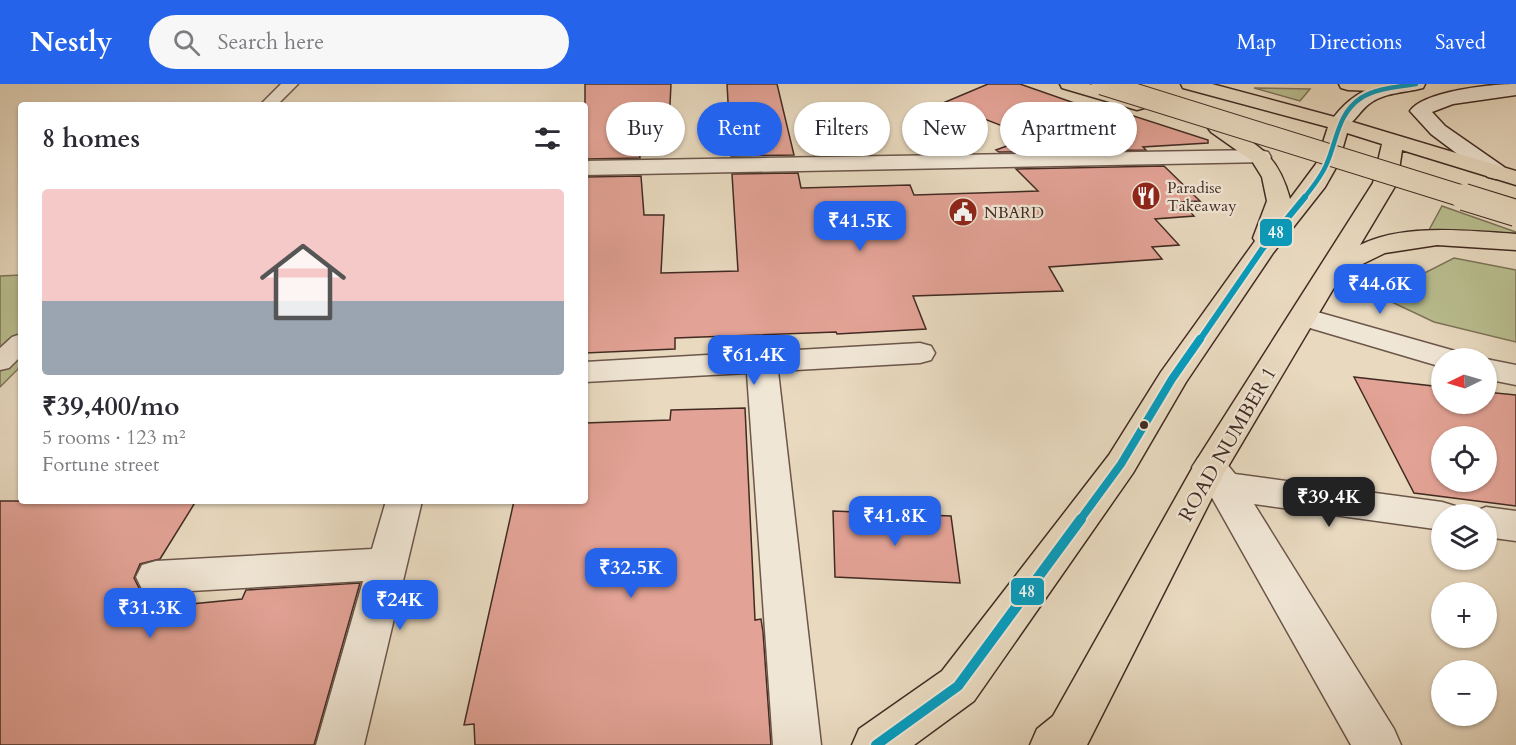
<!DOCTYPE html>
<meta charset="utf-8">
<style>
:root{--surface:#fff;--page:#f7f7f7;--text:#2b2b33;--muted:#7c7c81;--line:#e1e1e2;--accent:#2563eb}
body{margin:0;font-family:Cardo,serif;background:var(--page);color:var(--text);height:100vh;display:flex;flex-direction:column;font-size:22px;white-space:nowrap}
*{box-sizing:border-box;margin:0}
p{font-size:20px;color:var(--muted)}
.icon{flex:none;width:33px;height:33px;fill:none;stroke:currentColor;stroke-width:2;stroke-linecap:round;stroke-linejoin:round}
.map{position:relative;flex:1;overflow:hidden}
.panel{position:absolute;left:18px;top:18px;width:570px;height:402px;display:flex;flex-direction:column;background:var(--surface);border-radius:6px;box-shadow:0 2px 4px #0004}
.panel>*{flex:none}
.banner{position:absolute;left:606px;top:18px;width:570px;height:54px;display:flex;gap:12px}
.needle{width:39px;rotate:265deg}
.tools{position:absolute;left:1431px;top:264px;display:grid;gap:12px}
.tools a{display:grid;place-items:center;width:66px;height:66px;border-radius:50%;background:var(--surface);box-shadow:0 2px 4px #0004;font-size:30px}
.price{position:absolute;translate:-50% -51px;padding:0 14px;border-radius:12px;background:var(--accent);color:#fff;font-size:20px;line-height:39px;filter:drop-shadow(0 2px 3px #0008)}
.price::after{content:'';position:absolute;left:50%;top:36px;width:18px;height:14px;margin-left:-9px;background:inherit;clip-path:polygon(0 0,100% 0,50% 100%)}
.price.active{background:#222;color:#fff}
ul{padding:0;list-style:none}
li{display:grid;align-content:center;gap:12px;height:318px;padding:0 24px}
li+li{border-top:2px solid var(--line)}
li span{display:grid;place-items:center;height:186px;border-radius:6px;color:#555}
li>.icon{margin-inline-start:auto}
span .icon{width:108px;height:108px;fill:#fffc;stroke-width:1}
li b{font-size:26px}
h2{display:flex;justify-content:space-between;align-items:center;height:72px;padding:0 24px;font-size:26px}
.chip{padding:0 21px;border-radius:27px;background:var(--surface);box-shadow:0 2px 4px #0004;font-size:21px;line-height:54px}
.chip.active{background:var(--accent);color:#fff}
header{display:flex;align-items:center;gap:36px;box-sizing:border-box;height:84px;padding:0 30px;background:var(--accent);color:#fff}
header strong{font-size:28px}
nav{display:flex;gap:33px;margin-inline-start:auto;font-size:21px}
.search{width:420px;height:54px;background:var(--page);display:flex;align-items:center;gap:15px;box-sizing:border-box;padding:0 21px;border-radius:33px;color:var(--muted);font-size:22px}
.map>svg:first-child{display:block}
</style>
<header>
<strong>Nestly</strong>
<div class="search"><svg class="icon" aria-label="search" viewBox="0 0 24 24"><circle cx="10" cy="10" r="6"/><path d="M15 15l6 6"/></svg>Search here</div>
<nav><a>Map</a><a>Directions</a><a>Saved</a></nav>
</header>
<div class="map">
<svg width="1516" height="661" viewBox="0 0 1516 661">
<rect width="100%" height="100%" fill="#e8d9bf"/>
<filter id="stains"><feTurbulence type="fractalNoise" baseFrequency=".00333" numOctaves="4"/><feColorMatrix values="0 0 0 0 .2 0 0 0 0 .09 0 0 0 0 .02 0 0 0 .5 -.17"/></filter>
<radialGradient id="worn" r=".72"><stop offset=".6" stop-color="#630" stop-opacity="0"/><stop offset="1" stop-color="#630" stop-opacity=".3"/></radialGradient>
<path fill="#b9be90" stroke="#7e745a" stroke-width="1.5" d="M 1254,4 L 1310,5 L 1300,17 Z
M 1442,122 L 1516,148 L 1516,150 L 1429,146 Z
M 1454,174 L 1516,186 L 1516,258 L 1434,238 L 1379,212 Z
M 21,191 L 21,282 L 0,303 L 0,192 Z"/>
<path fill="#e2a295" stroke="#422b23" stroke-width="1.5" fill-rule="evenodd" d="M 585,0 L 671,0 L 668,61 L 639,62 L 640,74 L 585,75 Z
M 727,0 L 777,0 L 794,71 L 731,72 Z
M 988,0 L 1020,0 L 1100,28 L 1109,24 L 1208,56 L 1208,59 L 1143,63 L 1146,66 L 999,68 L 996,66 L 1031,53 L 943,19 Z
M 1164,82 L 1200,117 L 1181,118 L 1194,132 L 1155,135 L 1179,161 L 1152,163 L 1162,175 L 1049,183 L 1063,207 L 913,212 L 926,245 L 837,250 L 836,248 L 675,254 L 675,265 L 585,269 L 585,93 L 641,92 L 644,131 L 664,131 L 661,189 L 738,187 L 732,90 L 798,89 L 801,104 L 910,101 L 914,111 L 1038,107 L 1016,85 Z
M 1354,293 L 1442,303 L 1442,320 L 1486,320 L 1486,308 L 1516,311 L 1516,422 L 1414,409 ZM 1442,352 L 1486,352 L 1486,398 L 1442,398 Z
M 745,324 L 755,536 L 761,535 L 763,548 L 771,661 L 475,661 L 474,640 L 464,641 L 514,417 L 585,417 L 585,339 L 670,336 L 671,326 Z
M 0,417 L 196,417 L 160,475 L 140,480 L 134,494 L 140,506 L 128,526 L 242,515 L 246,506 L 360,499 L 314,661 L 0,661 Z
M 833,427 L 951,432 L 960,499 L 835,493 Z"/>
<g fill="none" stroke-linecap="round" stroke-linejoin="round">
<g stroke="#6c564a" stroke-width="3">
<path id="service" d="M 281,0 L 298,0 L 277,21 L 260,21 Z
M 21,250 L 21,272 L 9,284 L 0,286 L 0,264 L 12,253 Z"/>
</g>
<g stroke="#6c564a" stroke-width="3">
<path id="minor" d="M 1260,66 L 1268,68 L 1271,73 L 1268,78 L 585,91 L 585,77 Z
M 1303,224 L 1455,267 L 1459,274 L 1442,274 L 1442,283 L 1293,239 L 1289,233 L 1293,227 Z
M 920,259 L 931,262 L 935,269 L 931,276 L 920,279 L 778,287 L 821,661 L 773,661 L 747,289 L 585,298 L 585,278 Z
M 1486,275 L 1516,281 L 1516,301 L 1486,295 Z
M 1210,370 L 1222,374 L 1235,390 L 1442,418 L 1455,422 L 1460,430 L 1442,430 L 1442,446 L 1254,420 L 1394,645 L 1401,661 L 1351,661 L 1211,412 L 1192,383 L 1198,374 Z
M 386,417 L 422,417 L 364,661 L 316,661 L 363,497 L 156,509 L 142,505 L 136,493 L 142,481 L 156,477 L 372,465 Z
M 1486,423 L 1516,427 L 1516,457 L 1486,453 L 1486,430 L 1471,430 L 1473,428 Z"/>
</g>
<g stroke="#422b23" stroke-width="3">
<path id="secondary" d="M 1383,0 L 1425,0 L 1423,4 C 1404,9 1385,8 1369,20 C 1356,30 1350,49 1332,44 L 1329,40 C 1342,20 1359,6 1383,0 Z
M 1516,0 L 1516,11 L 1453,20 L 1432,28 L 1445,42 L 1504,83 L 1507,88 L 1504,93 L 1496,95 L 1488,93 L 1431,50 L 1410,27 C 1424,7 1492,0 1516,0 Z"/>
</g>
<g stroke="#422b23" stroke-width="3">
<path id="primary" d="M 1060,0 L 1089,0 L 1144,16 L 1147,20 L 1144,24 L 1137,26 L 1062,4 Z
M 1181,0 L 1212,0 L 1346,36 L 1516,87 L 1516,101 L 1402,66 L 1397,99 L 1360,161 C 1404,139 1468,147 1516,150 L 1516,166 L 1437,161 L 1385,169 L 1342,190 L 1226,386 L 1087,661 L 1030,661 L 1037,645 L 1053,632 L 1198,374 L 1373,99 L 1382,60 L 1347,49 L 1338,80 L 1325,103 L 1273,169 L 1186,298 L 1133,389 L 974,617 L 914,661 L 852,661 L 859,645 L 942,587 L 1109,371 L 1161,288 L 1255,157 L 1253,154 L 1267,117 L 1262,93 L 1252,77 L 1211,48 L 1208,44 L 1211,40 L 1218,38 L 1225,40 C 1261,64 1278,71 1290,115 L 1316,80 L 1328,43 L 1183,4 Z
M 1339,0 L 1408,0 L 1409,2 L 1407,6 L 1400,8 L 1348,6 L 1341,4 Z"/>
</g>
<use href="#service" fill="#f0e6d5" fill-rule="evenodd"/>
<use href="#minor" fill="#f0e6d5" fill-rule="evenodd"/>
<use href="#secondary" fill="#f0e6d5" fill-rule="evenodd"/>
<use href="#primary" fill="#e8d9bf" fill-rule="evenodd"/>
<g stroke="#422b23" stroke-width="23" stroke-linecap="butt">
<path id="trunk-bridge-far1" d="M 1102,0 L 1468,114"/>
</g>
<g stroke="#422b23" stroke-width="28" stroke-linecap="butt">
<path id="trunk-bridge" d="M 1464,113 L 1516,129"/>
</g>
<use href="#trunk-bridge-far1" stroke="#e8d9bf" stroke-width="21"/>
<use href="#trunk-bridge" stroke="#e8d9bf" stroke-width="26"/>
<g stroke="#f0e6d5" stroke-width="8">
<path id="bus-1-far3" d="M 1304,114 C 1312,104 1322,92 1327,79 C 1337,56 1338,29 1361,14 C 1376,4 1399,3 1416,0"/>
</g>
<g stroke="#f0e6d5" stroke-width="10">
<path id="bus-1-far2" d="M 1199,257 L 1263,164 L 1305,113"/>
</g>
<g stroke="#f0e6d5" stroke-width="12">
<path id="bus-1-far1" d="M 1080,436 L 1121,380 L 1172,295 L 1200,255"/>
</g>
<g stroke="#f0e6d5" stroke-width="14">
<path id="bus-1" d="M 876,661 L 958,602 L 1081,435"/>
</g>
<use href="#bus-1-far3" stroke="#079cbd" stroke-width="4.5"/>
<use href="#bus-1-far2" stroke="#079cbd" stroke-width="6"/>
<use href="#bus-1-far1" stroke="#079cbd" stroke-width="8"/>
<use href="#bus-1" stroke="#079cbd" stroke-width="10"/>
</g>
<defs>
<g id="restaurant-disc" transform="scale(1.5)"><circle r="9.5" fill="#8f2418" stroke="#f0e6d5"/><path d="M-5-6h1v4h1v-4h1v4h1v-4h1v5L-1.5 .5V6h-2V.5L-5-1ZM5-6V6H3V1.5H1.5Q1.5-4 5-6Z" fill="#fff"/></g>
<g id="civic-disc" transform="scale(1.5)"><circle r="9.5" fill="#8f2418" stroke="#f0e6d5"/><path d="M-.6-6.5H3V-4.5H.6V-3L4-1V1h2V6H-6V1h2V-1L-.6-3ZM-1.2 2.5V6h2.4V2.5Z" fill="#fff"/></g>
</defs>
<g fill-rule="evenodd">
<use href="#restaurant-disc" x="1146" y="112"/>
<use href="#civic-disc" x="963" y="128"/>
</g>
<circle fill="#422b23" stroke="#f0e6d5" stroke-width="2" cx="1144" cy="341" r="5"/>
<g text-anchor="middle" stroke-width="4.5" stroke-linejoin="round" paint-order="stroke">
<g font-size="16" fill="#422b23" stroke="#f0e6d5" text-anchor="start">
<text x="1167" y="109">Paradise<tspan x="1167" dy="18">Takeaway</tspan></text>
<text x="984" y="134">NBARD</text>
</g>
<g font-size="20" fill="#422b23" stroke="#f0e6d5">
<text transform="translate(1227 360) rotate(-60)" y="7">ROAD NUMBER 1</text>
</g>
</g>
<g stroke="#f0e6d5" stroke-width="2">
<rect x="1259" y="134" width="34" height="29" rx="6" fill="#079cbd"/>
<rect x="1010" y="493" width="35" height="29" rx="6" fill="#079cbd"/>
</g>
<g font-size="16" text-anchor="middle" font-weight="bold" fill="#fff">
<text x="1276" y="154">48</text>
<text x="1027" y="513">48</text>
</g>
<rect width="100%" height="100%" filter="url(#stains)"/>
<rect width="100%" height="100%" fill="url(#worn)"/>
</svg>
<div class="tools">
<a><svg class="needle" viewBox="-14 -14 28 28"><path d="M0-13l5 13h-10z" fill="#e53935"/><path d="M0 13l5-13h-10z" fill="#7c7c81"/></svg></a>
<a><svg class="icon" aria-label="locate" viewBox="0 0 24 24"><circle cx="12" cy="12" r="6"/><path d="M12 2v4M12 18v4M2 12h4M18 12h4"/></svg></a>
<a><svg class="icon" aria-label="layers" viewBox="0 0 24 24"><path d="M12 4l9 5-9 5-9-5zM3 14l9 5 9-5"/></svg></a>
<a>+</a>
<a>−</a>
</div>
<b class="price" style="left:860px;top:168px">₹41.5K</b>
<b class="price" style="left:1380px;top:231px">₹44.6K</b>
<b class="price" style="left:754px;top:302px">₹61.4K</b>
<b class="price active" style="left:1329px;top:444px">₹39.4K</b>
<b class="price" style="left:895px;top:463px">₹41.8K</b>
<b class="price" style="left:631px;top:515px">₹32.5K</b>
<b class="price" style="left:400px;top:547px">₹24K</b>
<b class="price" style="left:150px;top:555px">₹31.3K</b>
<div class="banner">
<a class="chip">Buy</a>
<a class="chip active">Rent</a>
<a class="chip">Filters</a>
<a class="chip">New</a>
<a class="chip">Apartment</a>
</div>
<section class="panel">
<h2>8 homes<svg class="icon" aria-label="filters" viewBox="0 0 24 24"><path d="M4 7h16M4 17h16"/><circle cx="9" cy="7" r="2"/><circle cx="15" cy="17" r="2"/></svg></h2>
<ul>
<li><span style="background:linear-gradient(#f6c9c9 60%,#9aa5b1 0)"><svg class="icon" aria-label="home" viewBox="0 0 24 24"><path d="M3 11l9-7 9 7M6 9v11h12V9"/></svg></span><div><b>₹39,400/mo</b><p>5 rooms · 123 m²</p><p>Fortune street</p></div></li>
</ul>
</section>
</div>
